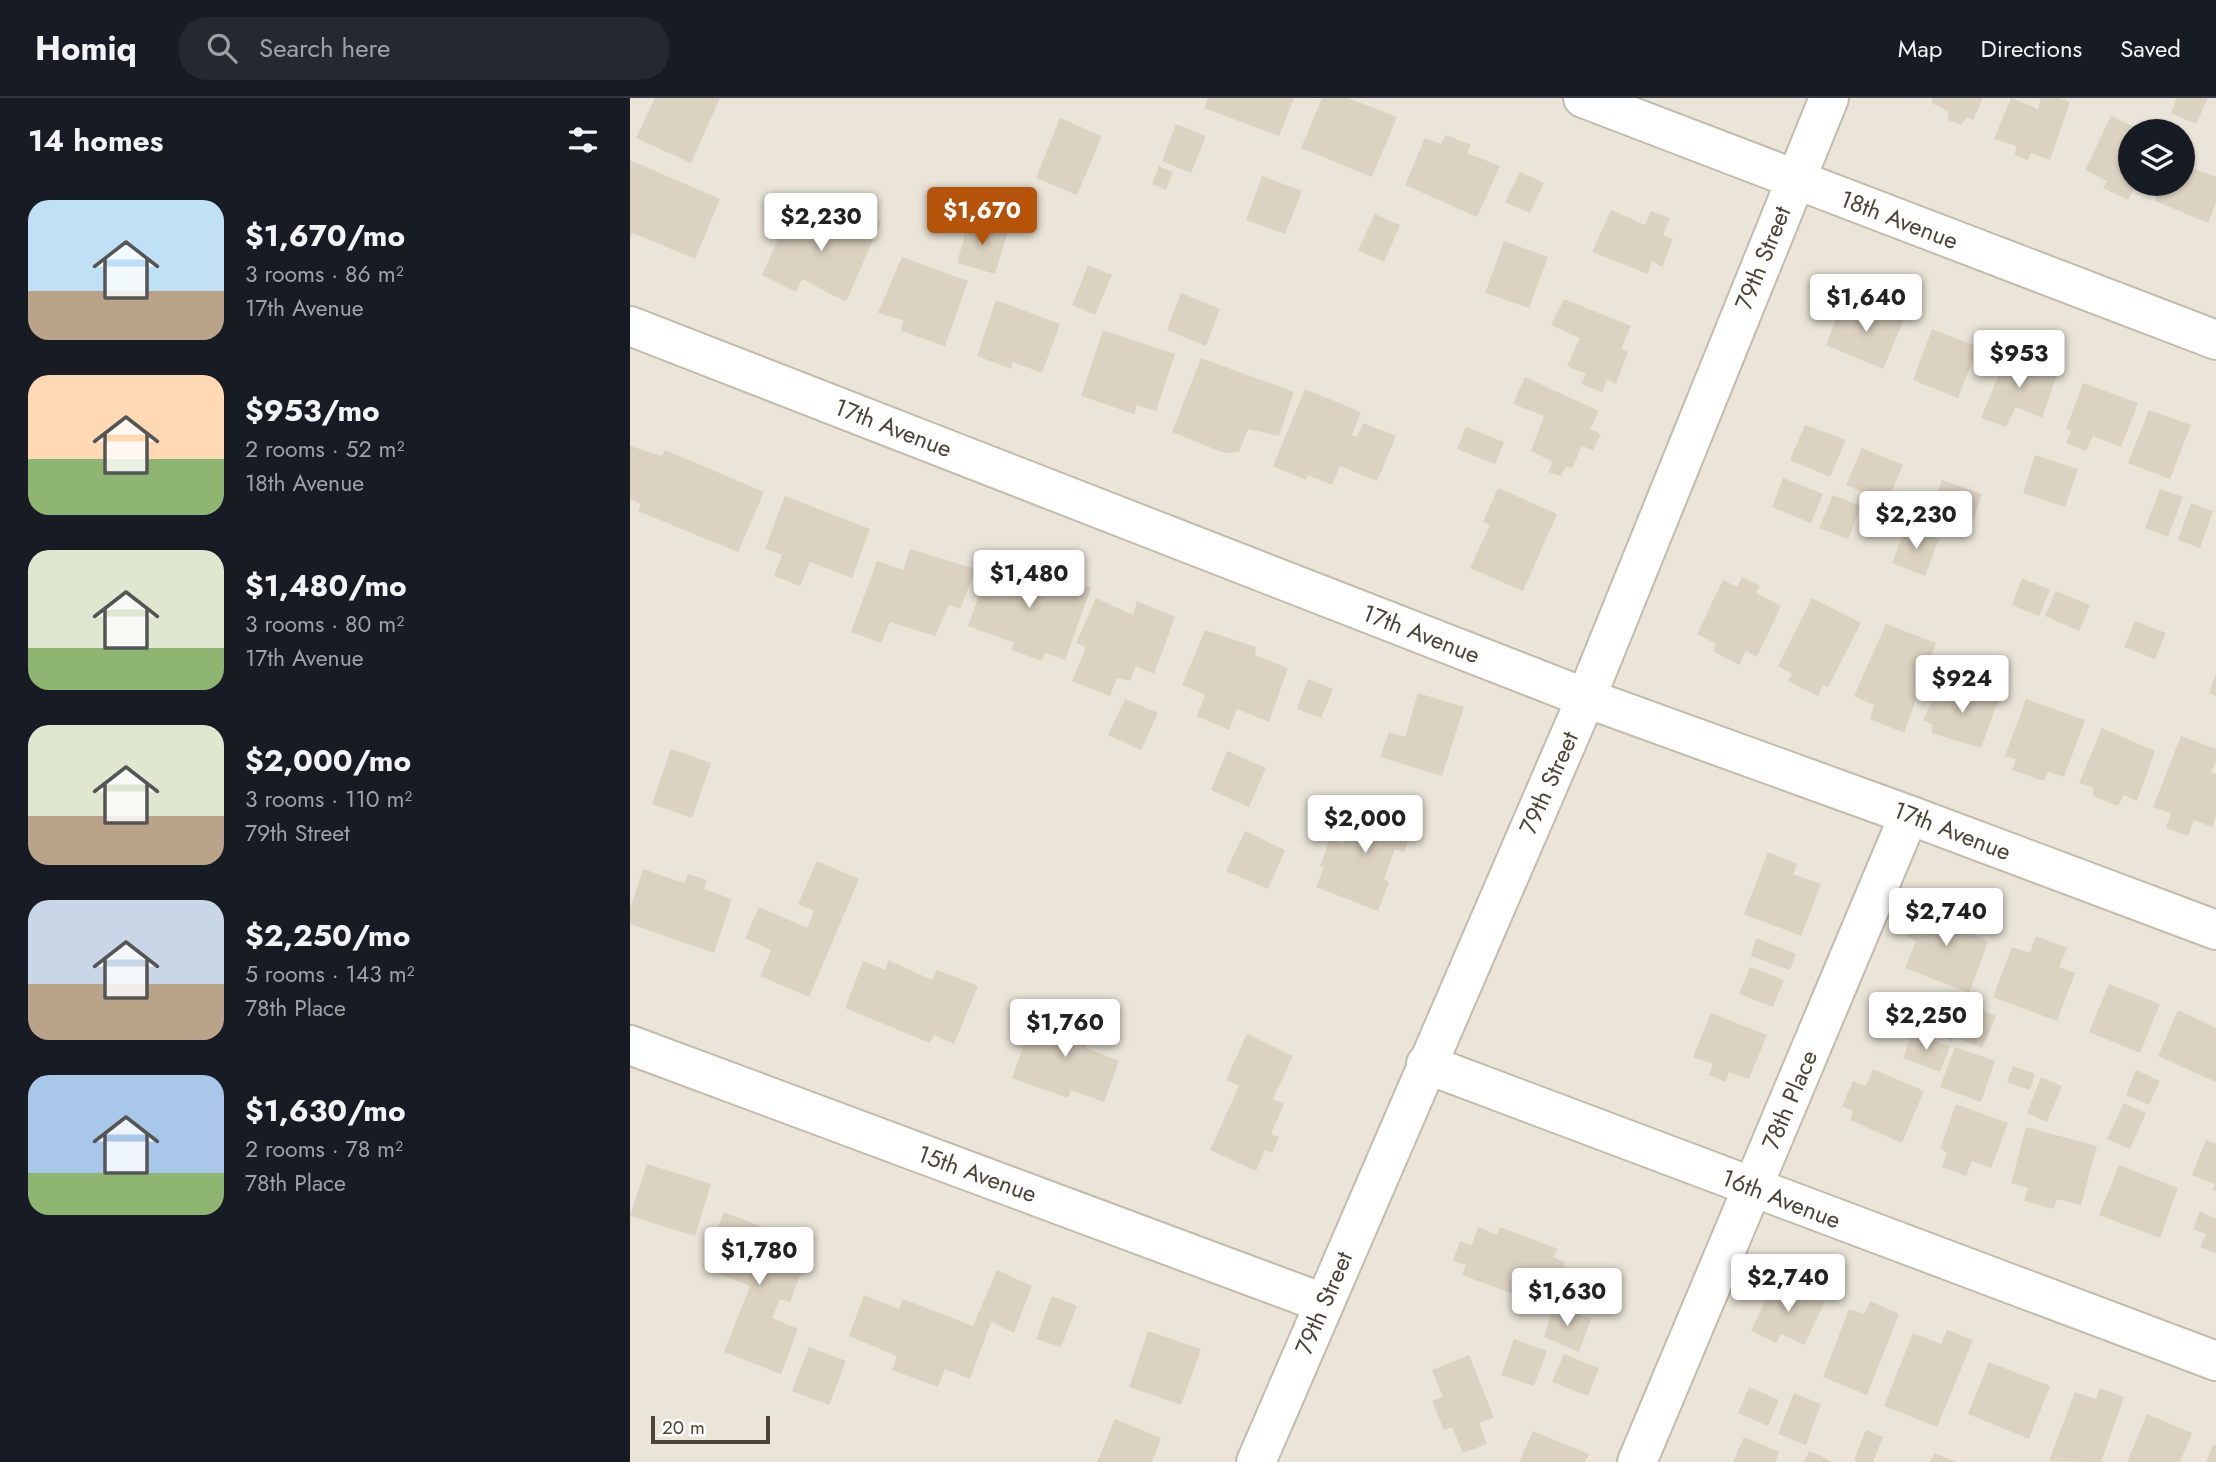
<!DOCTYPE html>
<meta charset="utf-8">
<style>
:root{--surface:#171b24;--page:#242831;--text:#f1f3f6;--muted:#9ea1a6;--line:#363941;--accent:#b45309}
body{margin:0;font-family:Jost,sans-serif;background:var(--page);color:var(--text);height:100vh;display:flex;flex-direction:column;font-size:26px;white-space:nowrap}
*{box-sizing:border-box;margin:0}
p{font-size:23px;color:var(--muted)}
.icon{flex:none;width:38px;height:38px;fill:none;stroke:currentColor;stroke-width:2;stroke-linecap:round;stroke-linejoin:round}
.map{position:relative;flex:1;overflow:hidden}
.sheet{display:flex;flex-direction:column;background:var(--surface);width:630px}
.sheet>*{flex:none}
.tools{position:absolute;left:1488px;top:21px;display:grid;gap:14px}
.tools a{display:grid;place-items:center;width:77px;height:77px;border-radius:50%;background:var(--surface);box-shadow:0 2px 5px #0004;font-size:35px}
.scale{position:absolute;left:21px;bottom:18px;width:119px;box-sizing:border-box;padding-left:7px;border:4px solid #4b4437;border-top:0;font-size:19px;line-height:24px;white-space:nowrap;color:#4b4437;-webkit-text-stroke:5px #fff;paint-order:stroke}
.price{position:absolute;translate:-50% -60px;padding:0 16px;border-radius:7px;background:#fff;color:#222;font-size:23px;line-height:46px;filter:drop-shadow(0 2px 4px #0008)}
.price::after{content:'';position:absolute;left:50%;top:42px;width:21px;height:16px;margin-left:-10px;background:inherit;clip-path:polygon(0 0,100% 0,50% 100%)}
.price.on{background:var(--accent);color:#fff}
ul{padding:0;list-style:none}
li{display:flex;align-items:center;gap:21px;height:175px;padding:0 28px}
li span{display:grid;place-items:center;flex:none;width:196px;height:140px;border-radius:21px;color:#555}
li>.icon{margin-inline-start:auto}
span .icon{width:84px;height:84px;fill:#fffc;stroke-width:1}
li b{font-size:30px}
h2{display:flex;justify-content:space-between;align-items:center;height:84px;padding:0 28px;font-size:30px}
header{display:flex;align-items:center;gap:42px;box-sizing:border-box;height:98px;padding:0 35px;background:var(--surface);border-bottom:2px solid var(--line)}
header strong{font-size:33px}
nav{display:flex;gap:38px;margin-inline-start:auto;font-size:24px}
.search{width:490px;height:63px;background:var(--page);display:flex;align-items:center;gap:18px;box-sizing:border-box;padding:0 24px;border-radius:28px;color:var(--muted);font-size:26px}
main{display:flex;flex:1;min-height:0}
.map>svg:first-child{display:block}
</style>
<header>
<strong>Homiq</strong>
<div class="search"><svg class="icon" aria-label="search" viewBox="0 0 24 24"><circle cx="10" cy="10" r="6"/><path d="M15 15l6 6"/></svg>Search here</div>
<nav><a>Map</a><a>Directions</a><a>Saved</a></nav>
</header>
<main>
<section class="sheet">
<h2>14 homes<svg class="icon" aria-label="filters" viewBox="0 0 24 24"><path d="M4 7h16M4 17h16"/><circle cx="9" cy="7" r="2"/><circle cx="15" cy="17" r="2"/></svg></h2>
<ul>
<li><span style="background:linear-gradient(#bfe0f5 65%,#b9a48a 0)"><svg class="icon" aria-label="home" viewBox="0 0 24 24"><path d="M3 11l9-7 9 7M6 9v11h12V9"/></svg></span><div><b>$1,670/mo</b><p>3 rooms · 86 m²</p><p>17th Avenue</p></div></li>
<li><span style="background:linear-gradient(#ffd9b3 60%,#8fb573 0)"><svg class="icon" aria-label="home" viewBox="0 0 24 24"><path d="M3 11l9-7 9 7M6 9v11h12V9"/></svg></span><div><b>$953/mo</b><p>2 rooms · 52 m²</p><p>18th Avenue</p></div></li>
<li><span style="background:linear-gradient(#dfe7d0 70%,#8fb573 0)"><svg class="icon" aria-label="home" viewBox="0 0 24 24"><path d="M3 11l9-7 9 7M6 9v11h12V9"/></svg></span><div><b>$1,480/mo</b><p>3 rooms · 80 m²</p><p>17th Avenue</p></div></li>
<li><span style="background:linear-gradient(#dfe7d0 65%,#b9a48a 0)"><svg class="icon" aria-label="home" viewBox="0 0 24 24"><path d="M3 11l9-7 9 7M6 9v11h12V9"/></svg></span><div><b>$2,000/mo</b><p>3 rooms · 110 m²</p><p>79th Street</p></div></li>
<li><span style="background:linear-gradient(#c9d6e8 60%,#b9a48a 0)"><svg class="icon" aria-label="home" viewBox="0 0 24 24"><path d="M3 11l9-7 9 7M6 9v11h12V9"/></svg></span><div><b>$2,250/mo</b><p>5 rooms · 143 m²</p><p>78th Place</p></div></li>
<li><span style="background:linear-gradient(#a9c7e8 70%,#8fb573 0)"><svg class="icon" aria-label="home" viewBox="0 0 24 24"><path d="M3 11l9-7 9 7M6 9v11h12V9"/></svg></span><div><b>$1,630/mo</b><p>2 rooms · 78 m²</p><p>78th Place</p></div></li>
</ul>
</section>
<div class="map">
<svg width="1586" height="1364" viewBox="0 0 1586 1364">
<rect width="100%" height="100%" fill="#f6f3ea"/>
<path fill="#eae5d8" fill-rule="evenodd" d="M 0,0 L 1586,0 L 1586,1364 L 0,1364 ZM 1500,33 L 1552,33 L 1552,86 L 1500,86 Z"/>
<path fill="#dcd2c1" d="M 25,0 L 90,0 L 61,65 L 6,40 Z
M 578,0 L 664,0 L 649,38 L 574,10 Z
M 692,0 L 718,0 L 767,19 L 742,79 L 671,50 Z
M 1303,0 L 1353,0 L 1343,22 L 1337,19 L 1331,27 L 1318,22 L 1318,13 L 1301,5 Z
M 1381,0 L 1408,11 L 1411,0 L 1429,0 L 1440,4 L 1420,62 L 1401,55 L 1398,62 L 1385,57 L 1386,48 L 1364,41 Z
M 1547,0 L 1578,0 L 1566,26 L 1541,15 Z
M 1481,18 L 1514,33 L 1500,33 L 1500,86 L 1506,86 L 1498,102 L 1473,90 L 1477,83 L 1455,72 Z
M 430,20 L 472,38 L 447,97 L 406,80 Z
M 546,26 L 576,38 L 561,75 L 532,63 Z
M 816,37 L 841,47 L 837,55 L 870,68 L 847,119 L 775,87 L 795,40 L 811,46 Z
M 0,62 L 90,101 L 65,161 L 3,135 L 0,140 Z
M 1552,66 L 1586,79 L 1586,105 L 1578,125 L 1525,103 L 1532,86 L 1552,86 Z
M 529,68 L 543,74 L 536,92 L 522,86 Z
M 890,74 L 914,85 L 900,115 L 875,104 Z
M 632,78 L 672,93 L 655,136 L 616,122 Z
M 163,108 L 219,134 L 228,113 L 251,124 L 216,204 L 172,181 L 166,194 L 132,177 Z
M 981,112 L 1015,127 L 1021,113 L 1040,120 L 1033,137 L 1043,141 L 1032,169 L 1022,163 L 1018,176 L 962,154 Z
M 745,116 L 770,127 L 754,164 L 728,152 Z
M 339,121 L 378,133 L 365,176 L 327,165 Z
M 874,143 L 918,159 L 899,210 L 855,195 Z
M 272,159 L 338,183 L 315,248 L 271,233 L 273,222 L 248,215 Z
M 458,167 L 482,177 L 465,217 L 442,207 Z
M 551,195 L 590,211 L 576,248 L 537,232 Z
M 934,201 L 1001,228 L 991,251 L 998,254 L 986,286 L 977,282 L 972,294 L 951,286 L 956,276 L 937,268 L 950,240 L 921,227 Z
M 366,202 L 430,226 L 412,275 L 383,264 L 381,271 L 347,258 Z
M 1237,203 L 1275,219 L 1253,271 L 1196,247 L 1211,208 L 1232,217 Z
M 1302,231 L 1348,249 L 1328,300 L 1283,282 Z
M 473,232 L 545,256 L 526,313 L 507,307 L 504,316 L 451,298 Z
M 1378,255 L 1391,263 L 1393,256 L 1410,261 L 1408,268 L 1427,277 L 1412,320 L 1386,309 L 1376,329 L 1351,320 Z
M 571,260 L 664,294 L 649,338 L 618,331 L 609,354 L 594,355 L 542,334 Z
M 895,279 L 969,313 L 960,331 L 971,336 L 963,352 L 952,348 L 942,370 L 936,368 L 931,378 L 918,374 L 923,364 L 901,353 L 914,318 L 883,306 Z
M 1453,285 L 1508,305 L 1491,349 L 1463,338 L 1456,353 L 1436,345 L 1441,333 L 1436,331 Z
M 675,291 L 731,314 L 722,337 L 727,339 L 733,325 L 766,338 L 747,383 L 710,368 L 702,387 L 678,377 L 676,382 L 643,368 Z
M 1519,312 L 1561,327 L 1540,381 L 1498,365 Z
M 1175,327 L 1216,342 L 1200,379 L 1160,362 Z
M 836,329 L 874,344 L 865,366 L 827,351 Z
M 0,348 L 32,358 L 35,352 L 134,394 L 108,454 L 8,413 L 11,406 L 0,401 Z
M 1232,350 L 1273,367 L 1257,404 L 1216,387 Z
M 1405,357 L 1448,371 L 1435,409 L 1393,395 Z
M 1153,380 L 1193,396 L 1181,425 L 1142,409 Z
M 1312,382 L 1352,396 L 1338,438 L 1297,424 Z
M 868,390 L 927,416 L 893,493 L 840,470 L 860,427 L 853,424 Z
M 1530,391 L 1553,399 L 1538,439 L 1515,430 Z
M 1203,397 L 1231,408 L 1218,441 L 1189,430 Z
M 155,398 L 240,431 L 222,480 L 180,464 L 170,488 L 144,478 L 152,457 L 135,451 Z
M 1561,405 L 1583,413 L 1570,450 L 1548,442 Z
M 1277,427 L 1309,441 L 1295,478 L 1262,465 Z
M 280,451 L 346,471 L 330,511 L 319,507 L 305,538 L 260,524 L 251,545 L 221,534 L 247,463 L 273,472 Z
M 363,458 L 394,469 L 391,478 L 414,486 L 417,475 L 461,490 L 435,562 L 415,555 L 412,563 L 381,552 L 384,545 L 338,528 Z
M 1112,479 L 1130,488 L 1126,495 L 1151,508 L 1127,559 L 1116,553 L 1109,567 L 1083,553 L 1086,546 L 1067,536 L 1093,482 L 1107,489 Z
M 1392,480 L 1420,492 L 1409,518 L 1382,507 Z
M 1426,493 L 1460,507 L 1449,533 L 1415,518 Z
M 466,500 L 503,517 L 507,503 L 545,519 L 524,576 L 506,568 L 500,583 L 487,580 L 480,598 L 442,583 L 456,549 L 446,545 Z
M 1182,500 L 1231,525 L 1198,589 L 1193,587 L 1188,598 L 1158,583 L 1162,576 L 1148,568 Z
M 1505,523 L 1536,535 L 1525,561 L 1494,549 Z
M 1256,526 L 1306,545 L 1274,635 L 1240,621 L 1244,607 L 1224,598 Z
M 575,532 L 626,549 L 625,557 L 658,570 L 639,624 L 607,611 L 599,632 L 567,618 L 575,597 L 552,587 Z
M 1586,576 L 1586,598 L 1579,595 Z
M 678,581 L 703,591 L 691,620 L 667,611 Z
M 1321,584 L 1369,600 L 1351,650 L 1301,635 L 1303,627 L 1293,622 L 1305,597 L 1316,600 Z
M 788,595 L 834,609 L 812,678 L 750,659 L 759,634 L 775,639 Z
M 495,601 L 528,615 L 511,652 L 478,637 Z
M 1396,601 L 1455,622 L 1434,679 L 1418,674 L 1414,683 L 1382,672 L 1386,661 L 1375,658 Z
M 1472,630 L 1525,653 L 1507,703 L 1494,697 L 1488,708 L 1463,698 L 1463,689 L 1449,685 Z
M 1551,638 L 1586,651 L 1586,663 L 1581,674 L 1586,676 L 1586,718 L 1582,729 L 1564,722 L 1558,738 L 1536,730 L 1541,715 L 1523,709 Z
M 41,651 L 81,665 L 62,720 L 22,706 Z
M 597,653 L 636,670 L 619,709 L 581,692 Z
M 729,701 L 786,722 L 774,754 L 765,751 L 754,781 L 759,784 L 748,813 L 686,789 L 694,769 L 690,768 L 700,741 L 713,746 Z
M 615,733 L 655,752 L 638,791 L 596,773 Z
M 1138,754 L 1167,766 L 1163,776 L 1191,786 L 1171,838 L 1114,816 Z
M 187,763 L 229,781 L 179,899 L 130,878 L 141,852 L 115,840 L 129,809 L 177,830 L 184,813 L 168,806 Z
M 13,771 L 54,785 L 58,776 L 77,782 L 74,791 L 102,801 L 84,855 L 0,826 L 0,810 Z
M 1295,810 L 1323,819 L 1324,811 L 1347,820 L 1340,834 L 1358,844 L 1339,895 L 1275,870 L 1286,843 L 1278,839 L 1286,814 L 1292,816 Z
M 1406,838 L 1437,850 L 1429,869 L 1445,875 L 1427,923 L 1363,899 L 1382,849 L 1400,855 Z
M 1126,840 L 1166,856 L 1160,872 L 1121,858 Z
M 258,862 L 302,882 L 307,872 L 348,888 L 324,946 L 304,937 L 300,945 L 215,910 L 233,863 L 256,872 Z
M 1120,869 L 1154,882 L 1143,909 L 1109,896 Z
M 1479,886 L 1530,906 L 1510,955 L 1459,934 Z
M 1299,895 L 1336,909 L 1322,943 L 1287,928 Z
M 433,909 L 462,920 L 454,941 L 459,942 L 456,950 L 489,963 L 474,1004 L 441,992 L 438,1000 L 382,980 L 404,919 L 427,927 Z
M 1345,909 L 1366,918 L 1352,950 L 1331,942 Z
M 1548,912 L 1586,930 L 1586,984 L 1528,958 Z
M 1081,915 L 1137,937 L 1119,981 L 1099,974 L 1096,984 L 1079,977 L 1083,966 L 1063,959 Z
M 1283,934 L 1320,949 L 1310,974 L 1273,960 Z
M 617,936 L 663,958 L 643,1001 L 654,1006 L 641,1036 L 649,1039 L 642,1055 L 635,1052 L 626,1073 L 580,1052 L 609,988 L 596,982 Z
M 1325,949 L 1365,963 L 1351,1004 L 1310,989 Z
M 1383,968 L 1405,976 L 1400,992 L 1377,984 Z
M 1243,971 L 1294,993 L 1272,1045 L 1220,1022 L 1223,1013 L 1212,1008 L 1223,983 L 1236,988 Z
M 1506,972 L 1530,983 L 1519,1007 L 1496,997 Z
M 1411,979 L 1432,988 L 1417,1024 L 1397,1015 Z
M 1494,1005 L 1516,1015 L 1500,1051 L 1477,1041 Z
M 1326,1006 L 1378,1025 L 1361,1070 L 1342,1063 L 1336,1078 L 1312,1069 L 1317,1054 L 1310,1051 Z
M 1396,1029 L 1467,1048 L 1451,1107 L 1427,1101 L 1424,1111 L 1394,1103 L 1398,1090 L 1381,1085 Z
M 1576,1042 L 1586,1046 L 1586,1093 L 1582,1092 L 1585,1086 L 1562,1077 Z
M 17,1066 L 81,1086 L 65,1138 L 0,1118 Z
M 1489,1067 L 1548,1090 L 1530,1140 L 1469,1117 Z
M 1570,1113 L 1586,1121 L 1586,1156 L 1570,1149 L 1576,1136 L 1563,1131 Z
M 94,1114 L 181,1148 L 160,1204 L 150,1201 L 142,1220 L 168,1231 L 151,1276 L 94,1254 L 120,1188 L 72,1169 Z
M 848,1129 L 867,1137 L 870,1129 L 928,1151 L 923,1159 L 935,1164 L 930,1180 L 922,1177 L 911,1206 L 832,1177 L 836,1167 L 823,1163 L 830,1143 L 842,1147 Z
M 367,1172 L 402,1188 L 384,1235 L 361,1224 L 340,1281 L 315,1271 L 308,1289 L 262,1272 L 267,1258 L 219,1238 L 234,1197 L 269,1211 L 273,1201 L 343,1228 Z
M 1146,1180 L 1195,1204 L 1174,1247 L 1151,1236 L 1146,1245 L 1121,1233 Z
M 422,1198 L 447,1208 L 431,1249 L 406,1241 Z
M 1240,1203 L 1269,1216 L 1237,1297 L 1193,1279 L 1219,1211 L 1234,1216 Z
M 924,1207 L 961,1221 L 949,1254 L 914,1239 Z
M 1317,1232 L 1343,1242 L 1307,1329 L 1254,1308 L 1283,1235 L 1311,1246 Z
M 518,1233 L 571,1251 L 551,1307 L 499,1289 Z
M 884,1241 L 917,1253 L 904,1288 L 871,1277 Z
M 179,1249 L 216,1263 L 199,1307 L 162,1293 Z
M 934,1256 L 969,1270 L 958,1298 L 922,1284 Z
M 839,1257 L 864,1320 L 849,1325 L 857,1346 L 833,1355 L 822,1329 L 814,1332 L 802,1303 L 813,1299 L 802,1272 Z
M 1359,1264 L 1420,1288 L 1399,1341 L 1338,1316 Z
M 1119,1289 L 1149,1302 L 1138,1328 L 1108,1315 Z
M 1470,1290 L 1494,1299 L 1471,1364 L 1419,1363 L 1445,1294 L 1466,1301 Z
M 1164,1295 L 1191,1306 L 1176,1347 L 1148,1336 Z
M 1517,1316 L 1562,1335 L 1550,1364 L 1497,1364 Z
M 485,1321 L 531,1340 L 522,1364 L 467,1364 Z
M 1236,1332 L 1253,1339 L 1243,1364 L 1228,1364 L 1224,1362 Z
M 903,1333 L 959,1356 L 955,1364 L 889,1364 Z
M 1114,1339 L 1149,1354 L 1145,1364 L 1103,1364 Z
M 1583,1347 L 1586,1348 L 1586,1364 L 1576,1364 Z
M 1179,1353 L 1204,1364 L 1174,1364 Z
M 1304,1355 L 1327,1364 L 1300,1364 Z"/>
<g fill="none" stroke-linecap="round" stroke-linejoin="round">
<g stroke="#c3bbac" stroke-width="42">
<path id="minor" d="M 953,0 L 1586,242
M 0,228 L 956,600 L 1279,717 L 1586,832
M 0,947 L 693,1205
M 796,966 L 1586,1263
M 626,1364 L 956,600 L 1199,0
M 1007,1364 L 1279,717"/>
</g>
<use href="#minor" stroke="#fff" stroke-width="38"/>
</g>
<g text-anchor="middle" stroke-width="5" stroke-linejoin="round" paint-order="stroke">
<g font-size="24" fill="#4b4437" stroke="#fff">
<text transform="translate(1269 122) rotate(21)" y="8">18th Avenue</text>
<text transform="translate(1133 160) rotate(-68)" y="8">79th Street</text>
<text transform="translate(263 330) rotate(21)" y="8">17th Avenue</text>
<text transform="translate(791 536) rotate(21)" y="8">17th Avenue</text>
<text transform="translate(919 685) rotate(-66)" y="8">79th Street</text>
<text transform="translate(1322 733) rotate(21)" y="8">17th Avenue</text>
<text transform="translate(1160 1002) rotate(-67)" y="8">78th Place</text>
<text transform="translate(347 1076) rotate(20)" y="8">15th Avenue</text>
<text transform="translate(1151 1101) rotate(21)" y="8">16th Avenue</text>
<text transform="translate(694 1205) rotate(-67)" y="8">79th Street</text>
</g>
</g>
</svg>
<div class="tools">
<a><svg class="icon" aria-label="layers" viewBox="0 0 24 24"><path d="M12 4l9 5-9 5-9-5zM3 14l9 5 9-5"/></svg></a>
</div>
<div class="scale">20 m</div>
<b class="price on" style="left:352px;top:149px">$1,670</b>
<b class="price" style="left:191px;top:155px">$2,230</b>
<b class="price" style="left:1236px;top:236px">$1,640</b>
<b class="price" style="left:1389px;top:292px">$953</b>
<b class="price" style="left:1286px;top:453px">$2,230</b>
<b class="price" style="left:399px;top:512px">$1,480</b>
<b class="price" style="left:1332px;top:617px">$924</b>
<b class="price" style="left:735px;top:757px">$2,000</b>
<b class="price" style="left:1316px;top:850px">$2,740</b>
<b class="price" style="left:1296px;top:954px">$2,250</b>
<b class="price" style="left:435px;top:961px">$1,760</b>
<b class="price" style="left:129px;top:1189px">$1,780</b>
<b class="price" style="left:1158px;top:1216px">$2,740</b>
<b class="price" style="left:937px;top:1230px">$1,630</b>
</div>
</main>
